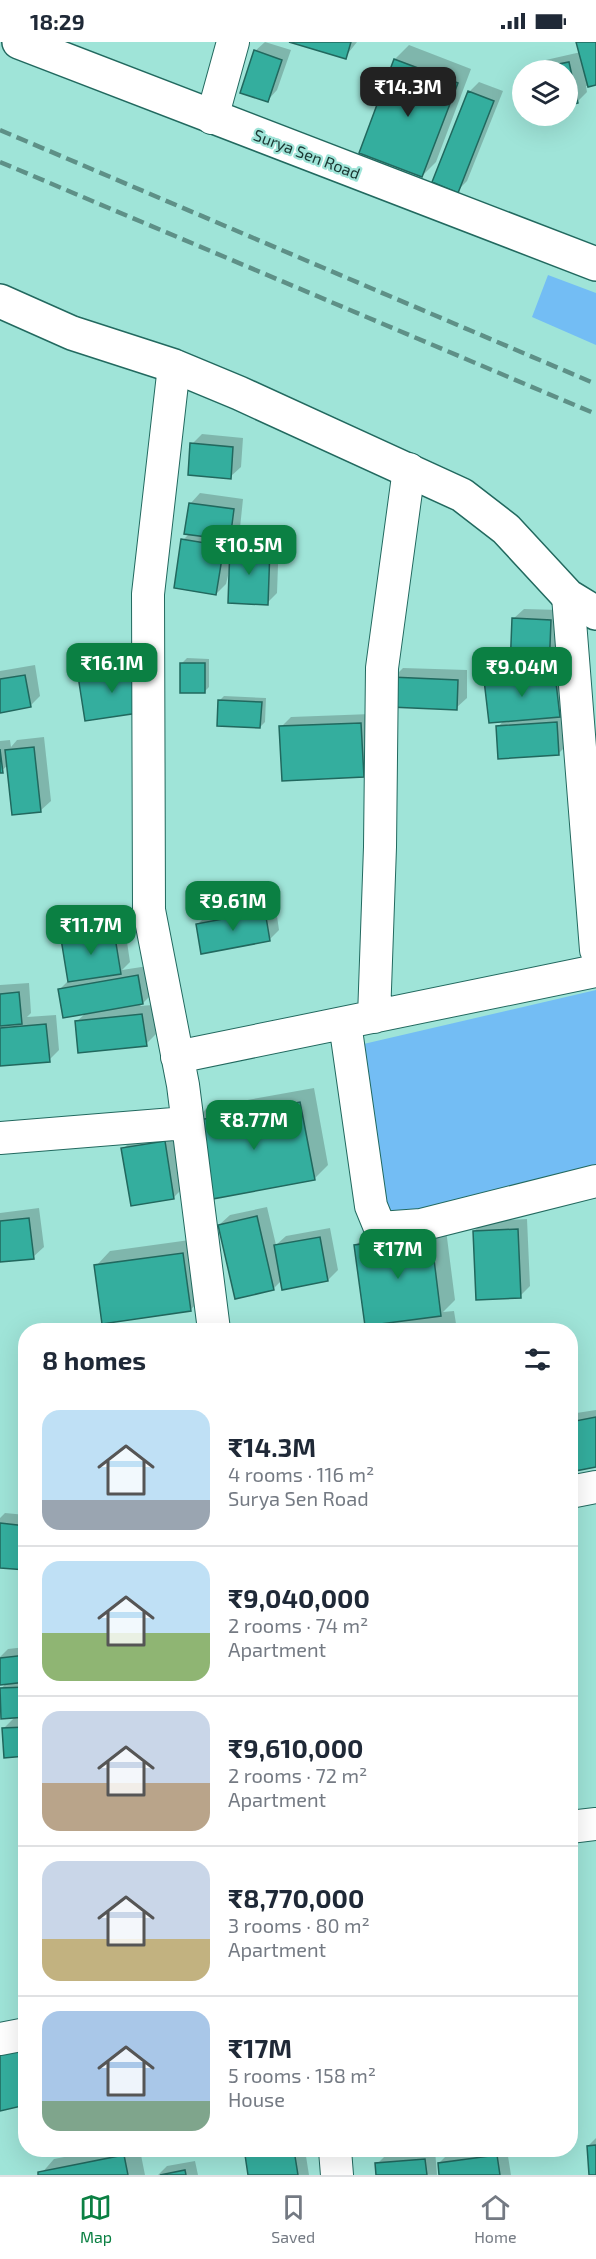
<!DOCTYPE html>
<meta charset="utf-8">
<style>
:root{--surface:#fff;--page:#f6f6f7;--text:#1f2937;--muted:#747a83;--line:#e0e1e3;--accent:#0b8043}
body{margin:0;font-family:"Exo 2",sans-serif;background:var(--page);color:var(--text);height:100vh;display:flex;flex-direction:column;font-size:22px;white-space:nowrap}
*{box-sizing:border-box;margin:0}
p{font-size:20px;color:var(--muted)}
.icon{flex:none;width:33px;height:33px;fill:none;stroke:currentColor;stroke-width:2;stroke-linecap:round;stroke-linejoin:round}
.map{position:relative;flex:1;overflow:hidden}
.side{position:absolute;left:18px;top:1281px;width:560px;height:834px;display:flex;flex-direction:column;background:var(--surface);border-radius:24px;box-shadow:0 6px 24px #0002}
.side>*{flex:none}
.controls{position:absolute;left:512px;top:18px;display:grid;gap:12px}
.controls a{display:grid;place-items:center;width:66px;height:66px;border-radius:50%;background:var(--surface);box-shadow:0 6px 24px #0002;font-size:30px}
.price{position:absolute;translate:-50% -51px;padding:0 14px;border-radius:12px;background:var(--accent);color:#fff;font-size:20px;line-height:39px;filter:drop-shadow(0 2px 3px #0008)}
.price::after{content:'';position:absolute;left:50%;top:36px;width:18px;height:14px;margin-left:-9px;background:inherit;clip-path:polygon(0 0,100% 0,50% 100%)}
.price.current{background:#222;color:#fff}
ul{padding:0;list-style:none}
li{display:flex;align-items:center;gap:18px;height:150px;padding:0 24px}
li+li{border-top:2px solid var(--line)}
li span{display:grid;place-items:center;flex:none;width:168px;height:120px;border-radius:18px;color:#555}
li>.icon{margin-inline-start:auto}
span .icon{width:72px;height:72px;fill:#fffc;stroke-width:1}
li b{font-size:26px}
h2{display:flex;justify-content:space-between;align-items:center;height:72px;padding:0 24px;font-size:26px}
.status{display:flex;justify-content:space-between;align-items:center;height:42px;padding:0 30px;background:var(--surface);direction:ltr}
.status svg{height:16px;fill:currentColor}
.menu{display:flex;justify-content:space-around;align-items:center;height:84px;border-top:2px solid var(--line);background:var(--surface);font-size:16px;color:var(--muted)}
.menu a{display:grid;justify-items:center;gap:3px}
.menu .current{color:var(--accent)}
.map>svg:first-child{display:block}
</style>
<div class="status"><b>18:29</b><svg viewBox="0 0 49 12"><path d="M0 12V9h3v3zM5 12V6h3v6zM10 12V3h3v9zM15 12V0h3v12zM26 1h20v11H26zM47 4h2v5h-2z"/></svg></div>
<div class="map">
<svg width="596" height="2133" viewBox="0 0 596 2133">
<rect width="100%" height="100%" fill="#9fe4d8"/>
<path fill="#73bdf4" d="M 548,233 L 596,251 L 596,303 L 532,275 Z
M 596,948 L 596,1126 L 389,1174 L 355,1004 Z"/>
<path fill="#0003" d="M 265,0 L 291,8 L 277,48 L 267,59 L 255,9 Z
M 294,0 L 357,0 L 345,15 Z
M 578,0 L 596,0 L 596,42 L 586,44 L 587,50 L 577,60 L 567,62 L 567,28 L 528,28 L 537,20 L 581,10 Z
M 409,3 L 471,27 L 436,120 L 422,134 L 361,111 L 395,17 Z
M 479,40 L 503,49 L 467,139 L 457,149 L 469,50 Z
M 202,392 L 243,396 L 241,425 L 230,435 L 192,402 Z
M 200,451 L 243,457 L 240,486 L 233,492 L 231,505 L 241,495 L 279,496 L 277,551 L 267,561 L 230,525 L 226,542 L 216,552 L 183,498 L 190,491 L 190,462 Z
M 524,567 L 561,568 L 559,617 L 552,623 L 565,622 L 569,663 L 561,671 L 566,671 L 568,702 L 558,712 L 498,685 L 504,678 L 486,639 L 496,629 L 511,627 L 513,577 Z
M 148,616 L 154,658 L 80,635 L 90,625 Z
M 187,616 L 209,617 L 209,645 L 204,650 L 182,621 Z
M 35,623 L 40,654 L 30,664 L 0,669 L 0,629 Z
M 403,626 L 467,628 L 467,656 L 456,666 L 393,636 Z
M 224,654 L 266,656 L 265,680 L 260,685 L 219,659 Z
M 371,672 L 373,724 L 363,734 L 281,685 L 291,675 Z
M 44,695 L 51,759 L 40,769 L 8,723 L 0,730 L 0,699 L 10,698 L 11,705 L 17,698 Z
M 275,860 L 279,888 L 269,898 L 197,883 L 207,873 Z
M 124,880 L 130,920 L 122,928 L 148,924 L 153,951 L 140,964 L 152,963 L 156,992 L 146,1002 L 76,980 L 86,971 L 60,947 L 69,938 L 62,897 L 72,887 Z
M 29,941 L 31,971 L 27,975 L 56,973 L 59,1008 L 49,1018 L 0,1023 L 0,943 Z
M 314,1046 L 328,1123 L 314,1137 L 194,1079 L 208,1065 Z
M 174,1090 L 184,1145 L 173,1156 L 123,1107 L 133,1097 Z
M 267,1165 L 276,1203 L 286,1194 L 330,1186 L 338,1228 L 328,1238 L 282,1238 L 273,1247 L 219,1183 L 230,1173 Z
M 39,1166 L 44,1205 L 33,1215 L 0,1219 L 0,1171 Z
M 527,1177 L 530,1244 L 520,1254 L 474,1189 L 484,1179 Z
M 445,1180 L 455,1258 L 443,1270 L 454,1269 L 457,1288 L 372,1288 L 381,1280 L 356,1203 L 370,1189 Z
M 197,1197 L 205,1254 L 190,1268 L 96,1224 L 110,1209 Z
M 596,1368 L 596,1424 L 570,1428 L 570,1372 Z
M 5,1471 L 26,1473 L 26,1527 L 0,1524 L 0,1476 Z
M 26,1605 L 26,1713 L 3,1687 L 16,1674 L 1,1647 L 7,1640 L 0,1635 L 0,1615 L 8,1607 Z
M 596,2096 L 596,2133 L 590,2133 L 588,2104 Z
M 100,2108 L 140,2108 L 145,2133 L 40,2133 L 54,2117 Z
M 253,2108 L 305,2108 L 309,2133 L 250,2133 L 247,2114 Z
M 435,2108 L 437,2133 L 378,2133 L 377,2122 L 387,2112 Z
M 477,2108 L 507,2108 L 511,2133 L 441,2133 L 439,2121 L 449,2111 Z
M 195,2119 L 198,2133 L 158,2133 L 167,2124 Z"/>
<path fill="#34ae9e" stroke="#21685e" stroke-width="1.5" d="M 289,0 L 351,0 L 346,17 Z
M 576,0 L 596,0 L 596,43 L 588,45 Z
M 254,8 L 282,18 L 268,60 L 240,51 Z
M 394,17 L 458,41 L 422,135 L 359,111 Z
M 569,20 L 578,61 L 567,64 L 567,28 L 528,28 Z
M 468,49 L 494,59 L 458,151 L 432,140 Z
M 190,401 L 233,405 L 231,437 L 188,433 Z
M 189,461 L 234,467 L 230,498 L 184,492 Z
M 181,497 L 224,504 L 216,553 L 174,546 Z
M 230,504 L 270,506 L 268,563 L 228,561 Z
M 512,576 L 551,578 L 549,629 L 510,627 Z
M 180,621 L 205,621 L 205,651 L 180,651 Z
M 138,625 L 145,670 L 85,679 L 78,634 Z
M 555,632 L 560,675 L 489,681 L 484,638 Z
M 25,633 L 31,665 L 0,671 L 0,637 Z
M 391,635 L 458,638 L 457,668 L 390,665 Z
M 218,658 L 262,660 L 260,686 L 217,684 Z
M 557,680 L 559,713 L 498,717 L 496,684 Z
M 361,681 L 364,735 L 282,739 L 279,684 Z
M 34,705 L 41,770 L 12,773 L 5,708 Z
M 0,707 L 3,731 L 0,731 Z
M 265,869 L 270,899 L 201,912 L 196,882 Z
M 114,889 L 121,932 L 68,940 L 61,897 Z
M 138,933 L 143,962 L 63,976 L 58,947 Z
M 19,950 L 22,982 L 0,984 L 0,952 Z
M 142,972 L 147,1004 L 78,1011 L 75,979 Z
M 46,982 L 50,1020 L 0,1024 L 0,986 Z
M 300,1060 L 315,1138 L 207,1158 L 193,1079 Z
M 165,1099 L 174,1157 L 131,1164 L 121,1106 Z
M 257,1174 L 274,1248 L 235,1257 L 218,1183 Z
M 29,1176 L 34,1217 L 0,1220 L 0,1179 Z
M 518,1187 L 521,1256 L 476,1258 L 473,1189 Z
M 431,1193 L 441,1274 L 365,1284 L 354,1203 Z
M 320,1195 L 328,1239 L 282,1248 L 274,1203 Z
M 183,1211 L 191,1269 L 102,1282 L 94,1223 Z
M 441,1282 L 441,1288 L 388,1288 Z
M 596,1375 L 596,1425 L 570,1430 L 570,1380 Z
M 0,1481 L 26,1484 L 26,1528 L 0,1526 Z
M 26,1613 L 26,1640 L 0,1643 L 0,1616 Z
M 26,1645 L 26,1675 L 1,1677 L 0,1646 Z
M 26,1685 L 26,1714 L 4,1716 L 2,1686 Z
M 26,2004 L 26,2063 L 0,2069 L 0,2010 Z
M 596,2103 L 596,2133 L 589,2133 L 587,2104 Z
M 284,2108 L 294,2108 L 298,2133 L 248,2133 L 245,2113 Z
M 124,2113 L 128,2133 L 38,2133 L 38,2130 Z
M 497,2113 L 500,2133 L 439,2133 L 438,2121 Z
M 425,2117 L 427,2133 L 376,2133 L 375,2121 Z
M 185,2128 L 186,2133 L 160,2133 Z"/>
<g fill="none" stroke-linecap="round" stroke-linejoin="round">
<g stroke="#22695f" stroke-width="34">
<path id="street" d="M 212,76 L 233,0
M 174,324 L 148,552 L 149,868 L 183,1043 L 214,1288
M 568,554 L 596,908
M 374,975 L 380,805 L 382,626 L 409,427
M 345,981 L 371,1164 L 380,1186 L 421,1183 L 596,1139
M 177,1015 L 596,929
M 0,1096 L 186,1081
M 570,1450 L 596,1445
M 570,1785 L 596,1782
M 0,1997 L 26,1992
M 335,2108 L 337,2133"/>
</g>
<g stroke="#22695f" stroke-width="36">
<path id="secondary" d="M 19,0 L 596,222
M 0,259 L 72,291 L 174,324 L 239,351 L 462,453 L 506,487 L 568,554 L 596,571"/>
</g>
<use href="#street" stroke="#fff" stroke-width="32"/>
<use href="#secondary" stroke="#fff" stroke-width="33"/>
<path stroke="#5e9087" stroke-width="4.5" stroke-dasharray="12 6" stroke-linecap="butt" d="M 0,88 L 596,342
M 0,120 L 596,372"/>
</g>
<g text-anchor="middle" stroke-width="4.5" stroke-linejoin="round" paint-order="stroke">
<g font-size="16" fill="#1a3732" stroke="#9fe4d8">
<text transform="translate(307 112) rotate(21)" y="6">Surya Sen Road</text>
</g>
</g>
</svg>
<div class="controls">
<a><svg class="icon" aria-label="layers" viewBox="0 0 24 24"><path d="M12 4l9 5-9 5-9-5zM3 14l9 5 9-5"/></svg></a>
</div>
<b class="price current" style="left:408px;top:76px">₹14.3M</b>
<b class="price" style="left:249px;top:534px">₹10.5M</b>
<b class="price" style="left:112px;top:652px">₹16.1M</b>
<b class="price" style="left:522px;top:656px">₹9.04M</b>
<b class="price" style="left:233px;top:890px">₹9.61M</b>
<b class="price" style="left:91px;top:914px">₹11.7M</b>
<b class="price" style="left:254px;top:1109px">₹8.77M</b>
<b class="price" style="left:398px;top:1238px">₹17M</b>
<section class="side">
<h2>8 homes<svg class="icon" aria-label="filters" viewBox="0 0 24 24"><path d="M4 7h16M4 17h16"/><circle cx="9" cy="7" r="2"/><circle cx="15" cy="17" r="2"/></svg></h2>
<ul>
<li><span style="background:linear-gradient(#bfe0f5 75%,#9aa5b1 0)"><svg class="icon" aria-label="home" viewBox="0 0 24 24"><path d="M3 11l9-7 9 7M6 9v11h12V9"/></svg></span><div><b>₹14.3M</b><p>4 rooms · 116 m²</p><p>Surya Sen Road</p></div></li>
<li><span style="background:linear-gradient(#bfe0f5 60%,#8fb573 0)"><svg class="icon" aria-label="home" viewBox="0 0 24 24"><path d="M3 11l9-7 9 7M6 9v11h12V9"/></svg></span><div><b>₹9,040,000</b><p>2 rooms · 74 m²</p><p>Apartment</p></div></li>
<li><span style="background:linear-gradient(#c9d6e8 60%,#b9a48a 0)"><svg class="icon" aria-label="home" viewBox="0 0 24 24"><path d="M3 11l9-7 9 7M6 9v11h12V9"/></svg></span><div><b>₹9,610,000</b><p>2 rooms · 72 m²</p><p>Apartment</p></div></li>
<li><span style="background:linear-gradient(#c9d6e8 65%,#c2b280 0)"><svg class="icon" aria-label="home" viewBox="0 0 24 24"><path d="M3 11l9-7 9 7M6 9v11h12V9"/></svg></span><div><b>₹8,770,000</b><p>3 rooms · 80 m²</p><p>Apartment</p></div></li>
<li><span style="background:linear-gradient(#a9c7e8 75%,#7fa58c 0)"><svg class="icon" aria-label="home" viewBox="0 0 24 24"><path d="M3 11l9-7 9 7M6 9v11h12V9"/></svg></span><div><b>₹17M</b><p>5 rooms · 158 m²</p><p>House</p></div></li>
</ul>
</section>
</div>
<nav class="menu">
<a class="current"><svg class="icon" aria-label="map" viewBox="0 0 24 24"><path d="M3 6l6-2 6 2 6-2v14l-6 2-6-2-6 2zM9 4v14M15 6v14"/></svg>Map</a>
<a><svg class="icon" aria-label="saved" viewBox="0 0 24 24"><path d="M7 4h10v16l-5-4-5 4z"/></svg>Saved</a>
<a><svg class="icon" aria-label="home" viewBox="0 0 24 24"><path d="M3 11l9-7 9 7M6 9v11h12V9"/></svg>Home</a>
</nav>
